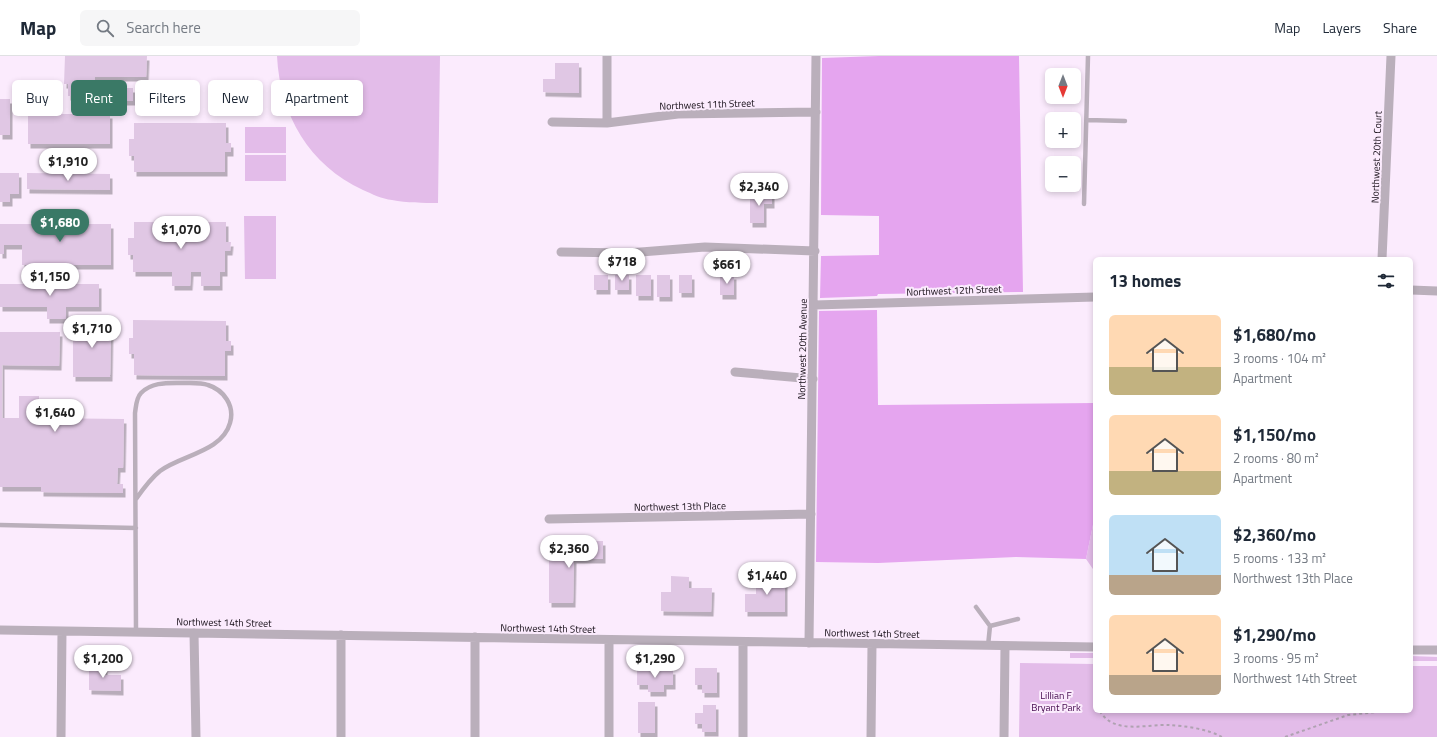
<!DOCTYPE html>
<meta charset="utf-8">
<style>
:root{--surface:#fff;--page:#f6f6f7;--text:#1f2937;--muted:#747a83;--line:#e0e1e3;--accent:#3a7966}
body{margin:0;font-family:"Titillium Web",sans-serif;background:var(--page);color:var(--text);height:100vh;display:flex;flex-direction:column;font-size:15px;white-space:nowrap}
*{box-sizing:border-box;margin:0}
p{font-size:13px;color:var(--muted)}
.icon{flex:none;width:22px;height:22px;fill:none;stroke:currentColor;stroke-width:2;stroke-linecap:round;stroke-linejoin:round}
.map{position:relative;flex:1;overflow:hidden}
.details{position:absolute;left:1093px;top:201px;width:320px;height:456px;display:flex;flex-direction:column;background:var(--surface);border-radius:6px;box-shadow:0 2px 6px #0003}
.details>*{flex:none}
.top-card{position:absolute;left:12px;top:24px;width:380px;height:36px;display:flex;gap:8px}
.needle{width:26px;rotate:180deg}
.buttons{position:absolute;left:1045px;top:12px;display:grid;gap:8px}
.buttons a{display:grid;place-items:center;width:36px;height:36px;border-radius:6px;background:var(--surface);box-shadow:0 2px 6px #0003;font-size:20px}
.price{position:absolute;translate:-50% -34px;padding:0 9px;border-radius:14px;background:#fff;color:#222;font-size:13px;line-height:26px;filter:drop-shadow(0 1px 2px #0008)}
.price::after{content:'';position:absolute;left:50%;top:24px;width:12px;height:9px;margin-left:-6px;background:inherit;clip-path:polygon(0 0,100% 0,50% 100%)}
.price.active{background:var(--accent);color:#fff}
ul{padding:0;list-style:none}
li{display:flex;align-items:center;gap:12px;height:100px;padding:0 16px}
li span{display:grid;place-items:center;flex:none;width:112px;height:80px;border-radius:6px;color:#555}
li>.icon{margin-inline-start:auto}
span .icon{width:48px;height:48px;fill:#fffc;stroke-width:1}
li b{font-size:17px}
h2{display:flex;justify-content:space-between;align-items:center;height:48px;padding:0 16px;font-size:17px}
.chip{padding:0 14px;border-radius:6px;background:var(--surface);box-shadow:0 2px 6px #0003;font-size:14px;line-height:36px}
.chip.active{background:var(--accent);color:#fff}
header{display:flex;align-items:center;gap:24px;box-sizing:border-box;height:56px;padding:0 20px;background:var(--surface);border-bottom:1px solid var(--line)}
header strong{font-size:19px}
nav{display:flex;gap:22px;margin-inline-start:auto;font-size:14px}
.search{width:280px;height:36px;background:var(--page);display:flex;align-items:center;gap:10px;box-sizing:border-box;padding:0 14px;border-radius:6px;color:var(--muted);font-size:15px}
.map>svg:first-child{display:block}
</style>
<header>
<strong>Map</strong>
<div class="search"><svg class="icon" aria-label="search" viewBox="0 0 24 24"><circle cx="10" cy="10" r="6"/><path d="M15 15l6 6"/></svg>Search here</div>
<nav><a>Map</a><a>Layers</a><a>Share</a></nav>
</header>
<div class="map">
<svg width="1437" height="681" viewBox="0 0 1437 681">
<defs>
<filter id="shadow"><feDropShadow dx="2.5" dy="4.5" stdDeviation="0" flood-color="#0004"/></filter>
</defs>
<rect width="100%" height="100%" fill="#fbebfd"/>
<path fill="#e3bce9" d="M 277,0 L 440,0 L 438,147 C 423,147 407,147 392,144 C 382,143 372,138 363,134 C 309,109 280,59 277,0 Z
M 245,71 L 286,71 L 286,97 L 245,97 Z
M 245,99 L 286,99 L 286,125 L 245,125 Z
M 244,160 L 276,160 L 276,223 L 245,223 Z
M 1095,459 L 1095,516 L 1086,503 Z
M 1070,597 L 1095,597 L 1095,602 L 1070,602 Z
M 1411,600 L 1437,601 L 1437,605 L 1411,605 Z
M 1020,607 L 1095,608 L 1095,655 L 1411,655 L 1411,610 L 1437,610 L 1437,681 L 1019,681 Z"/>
<path fill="#e5a5ef" d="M 879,0 L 1019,0 L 1023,236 L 878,238 L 877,240 L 820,242 L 821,200 L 879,199 L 879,160 L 821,159 L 822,2 Z
M 877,254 L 878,349 L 1095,347 L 1095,459 L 1086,503 L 1016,501 L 878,507 L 816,506 L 819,255 Z"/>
<path fill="#e0c7e4" filter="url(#shadow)" d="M 65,0 L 147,0 L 146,21 L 95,21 L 94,40 L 68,40 L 68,28 L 64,28 Z
M 555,7 L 579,7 L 579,37 L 543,36 L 543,23 L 555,23 Z
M 113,32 L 133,32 L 133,45 L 113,45 Z
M 0,43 L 10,43 L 10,79 L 0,79 Z
M 28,58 L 110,58 L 110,88 L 28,88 Z
M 134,67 L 226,67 L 226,87 L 231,87 L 231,96 L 225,96 L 225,116 L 134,116 L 134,100 L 129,100 L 129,83 L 134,83 Z
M 0,117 L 19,117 L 19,138 L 10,138 L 10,146 L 0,146 Z
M 27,117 L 110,118 L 110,134 L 27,133 Z
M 750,138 L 772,138 L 772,148 L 764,148 L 764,167 L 750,167 Z
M 134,166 L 226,166 L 226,186 L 231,186 L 230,195 L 225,195 L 225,216 L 220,216 L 220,230 L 201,230 L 201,216 L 191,216 L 190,230 L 172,230 L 172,216 L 133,216 L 133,199 L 128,199 L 128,182 L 134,182 Z
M 0,168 L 111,168 L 111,209 L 22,209 L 22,189 L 4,189 L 4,198 L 0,198 Z
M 594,219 L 608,219 L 608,234 L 594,234 Z
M 615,219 L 629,219 L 629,234 L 615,234 Z
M 636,219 L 651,219 L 651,240 L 636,240 Z
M 657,219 L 670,219 L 670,241 L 657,241 Z
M 679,219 L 692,219 L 692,237 L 679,237 Z
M 720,219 L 734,219 L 734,239 L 720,239 Z
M 0,228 L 99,228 L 99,251 L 66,251 L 66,263 L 47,263 L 47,251 L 0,251 Z
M 133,264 L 226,265 L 226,285 L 231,285 L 231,295 L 225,295 L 225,320 L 134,319 L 134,298 L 129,298 L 129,282 L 133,282 Z
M 73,265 L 111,266 L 110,321 L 73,321 Z
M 0,276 L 60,276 L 59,310 L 2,309 L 2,362 L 19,362 L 19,340 L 39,340 L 39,362 L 124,363 L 123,412 L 118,412 L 117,428 L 123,428 L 123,437 L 41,436 L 41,431 L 0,431 Z
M 571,485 L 603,485 L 603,503 L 574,503 L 573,547 L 549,547 L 549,495 L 571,495 Z
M 671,520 L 689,521 L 689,532 L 712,532 L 711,556 L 661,555 L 661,536 L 671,536 Z
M 756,521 L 785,521 L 785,556 L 745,556 L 745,538 L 756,538 Z
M 89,608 L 105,608 L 105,619 L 121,619 L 121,635 L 89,634 Z
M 695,612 L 717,612 L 717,637 L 702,637 L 702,629 L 695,629 Z
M 637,613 L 673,614 L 673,629 L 664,629 L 664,636 L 648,636 L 648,629 L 637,629 Z
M 638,646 L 655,646 L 655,677 L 638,677 Z
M 703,649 L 716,649 L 716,676 L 702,676 L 702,668 L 695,668 L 695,657 L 703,657 Z"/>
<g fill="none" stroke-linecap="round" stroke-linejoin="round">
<path stroke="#afa2b1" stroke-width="2" stroke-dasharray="3 3" stroke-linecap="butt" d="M 1100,655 C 1113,679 1147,668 1169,669 C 1185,670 1208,673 1222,681
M 1285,681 L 1348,659 L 1387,655"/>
<path stroke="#baafbb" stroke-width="4.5" d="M 1087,64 L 1125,65
M 1084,148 L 1088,0
M 136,443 C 143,433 150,423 160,415 C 181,399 222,396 230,367 C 235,350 224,334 208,329 C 200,326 190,327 181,327 C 167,327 152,326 141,337 C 136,342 136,351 135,357 L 136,576
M 0,469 L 136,472
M 976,551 L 990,570 L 988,590
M 990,570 L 1018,563"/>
<path stroke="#baafbb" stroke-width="9" d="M 552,66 L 607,67 L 678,58 L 816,56
M 607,67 L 607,0
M 561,196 L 628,197 L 705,191 L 815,195
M 1382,203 L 1391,0
M 1411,234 L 1437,235
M 814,249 L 1095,241
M 735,316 L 813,323
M 549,463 L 811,458
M 0,574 L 1095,591
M 194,577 L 196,681
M 609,584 L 609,681
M 743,586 L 743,681
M 809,587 L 816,0
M 1411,594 L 1437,594
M 61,681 L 62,575
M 341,681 L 341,579
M 475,681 L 475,581
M 871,681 L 872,588
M 1004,681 L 1005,590"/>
</g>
<g text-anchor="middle" stroke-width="4" stroke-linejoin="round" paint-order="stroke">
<g font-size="10" fill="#120a13" stroke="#fbebfd">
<text transform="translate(707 48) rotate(-2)" y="4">Northwest 11th Street</text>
<text transform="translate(1376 101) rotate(-88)" y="4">Northwest 20th Court</text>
<text transform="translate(954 234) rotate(-2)" y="4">Northwest 12th Street</text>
<text transform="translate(802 293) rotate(-89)" y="4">Northwest 20th Avenue</text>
<text transform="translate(680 450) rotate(-1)" y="4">Northwest 13th Place</text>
<text transform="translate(224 566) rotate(1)" y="4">Northwest 14th Street</text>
<text transform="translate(548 572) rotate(1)" y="4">Northwest 14th Street</text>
<text transform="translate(872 577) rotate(1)" y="4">Northwest 14th Street</text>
</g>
<g font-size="10" fill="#43084c" stroke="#fbebfd">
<text x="1056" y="643">Lillian F<tspan x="1056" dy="12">Bryant Park</tspan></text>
</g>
</g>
</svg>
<div class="buttons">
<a><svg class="needle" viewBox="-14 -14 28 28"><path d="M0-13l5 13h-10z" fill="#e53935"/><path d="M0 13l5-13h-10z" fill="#747a83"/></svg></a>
<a>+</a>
<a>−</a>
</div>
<b class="price" style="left:68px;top:126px">$1,910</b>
<b class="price" style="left:759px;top:151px">$2,340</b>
<b class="price active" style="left:60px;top:187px">$1,680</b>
<b class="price" style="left:181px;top:194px">$1,070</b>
<b class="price" style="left:622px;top:226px">$718</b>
<b class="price" style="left:727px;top:229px">$661</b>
<b class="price" style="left:50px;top:241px">$1,150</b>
<b class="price" style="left:92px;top:293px">$1,710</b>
<b class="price" style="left:55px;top:377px">$1,640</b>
<b class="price" style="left:569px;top:513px">$2,360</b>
<b class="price" style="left:767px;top:540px">$1,440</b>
<b class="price" style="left:103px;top:623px">$1,200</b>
<b class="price" style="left:655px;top:623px">$1,290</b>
<div class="top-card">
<a class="chip">Buy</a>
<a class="chip active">Rent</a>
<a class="chip">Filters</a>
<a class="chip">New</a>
<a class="chip">Apartment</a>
</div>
<section class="details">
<h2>13 homes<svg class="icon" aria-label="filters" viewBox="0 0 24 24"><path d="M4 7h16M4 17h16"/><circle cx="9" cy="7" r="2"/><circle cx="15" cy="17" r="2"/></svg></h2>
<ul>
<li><span style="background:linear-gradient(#ffd9b3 65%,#c2b280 0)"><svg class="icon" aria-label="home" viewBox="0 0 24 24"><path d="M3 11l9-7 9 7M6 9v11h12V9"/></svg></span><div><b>$1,680/mo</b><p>3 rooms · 104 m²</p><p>Apartment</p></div></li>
<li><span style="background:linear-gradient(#ffd9b3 70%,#c2b280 0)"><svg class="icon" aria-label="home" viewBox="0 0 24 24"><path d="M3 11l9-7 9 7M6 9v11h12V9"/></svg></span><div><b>$1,150/mo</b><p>2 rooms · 80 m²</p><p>Apartment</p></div></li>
<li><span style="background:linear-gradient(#bfe0f5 75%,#b9a48a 0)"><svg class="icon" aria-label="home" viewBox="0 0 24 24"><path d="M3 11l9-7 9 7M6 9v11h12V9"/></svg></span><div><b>$2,360/mo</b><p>5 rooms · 133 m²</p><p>Northwest 13th Place</p></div></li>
<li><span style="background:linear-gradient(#ffd9b3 75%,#b9a48a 0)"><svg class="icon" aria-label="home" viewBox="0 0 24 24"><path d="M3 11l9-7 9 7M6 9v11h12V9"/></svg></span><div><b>$1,290/mo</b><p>3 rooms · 95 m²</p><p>Northwest 14th Street</p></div></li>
</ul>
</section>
</div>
